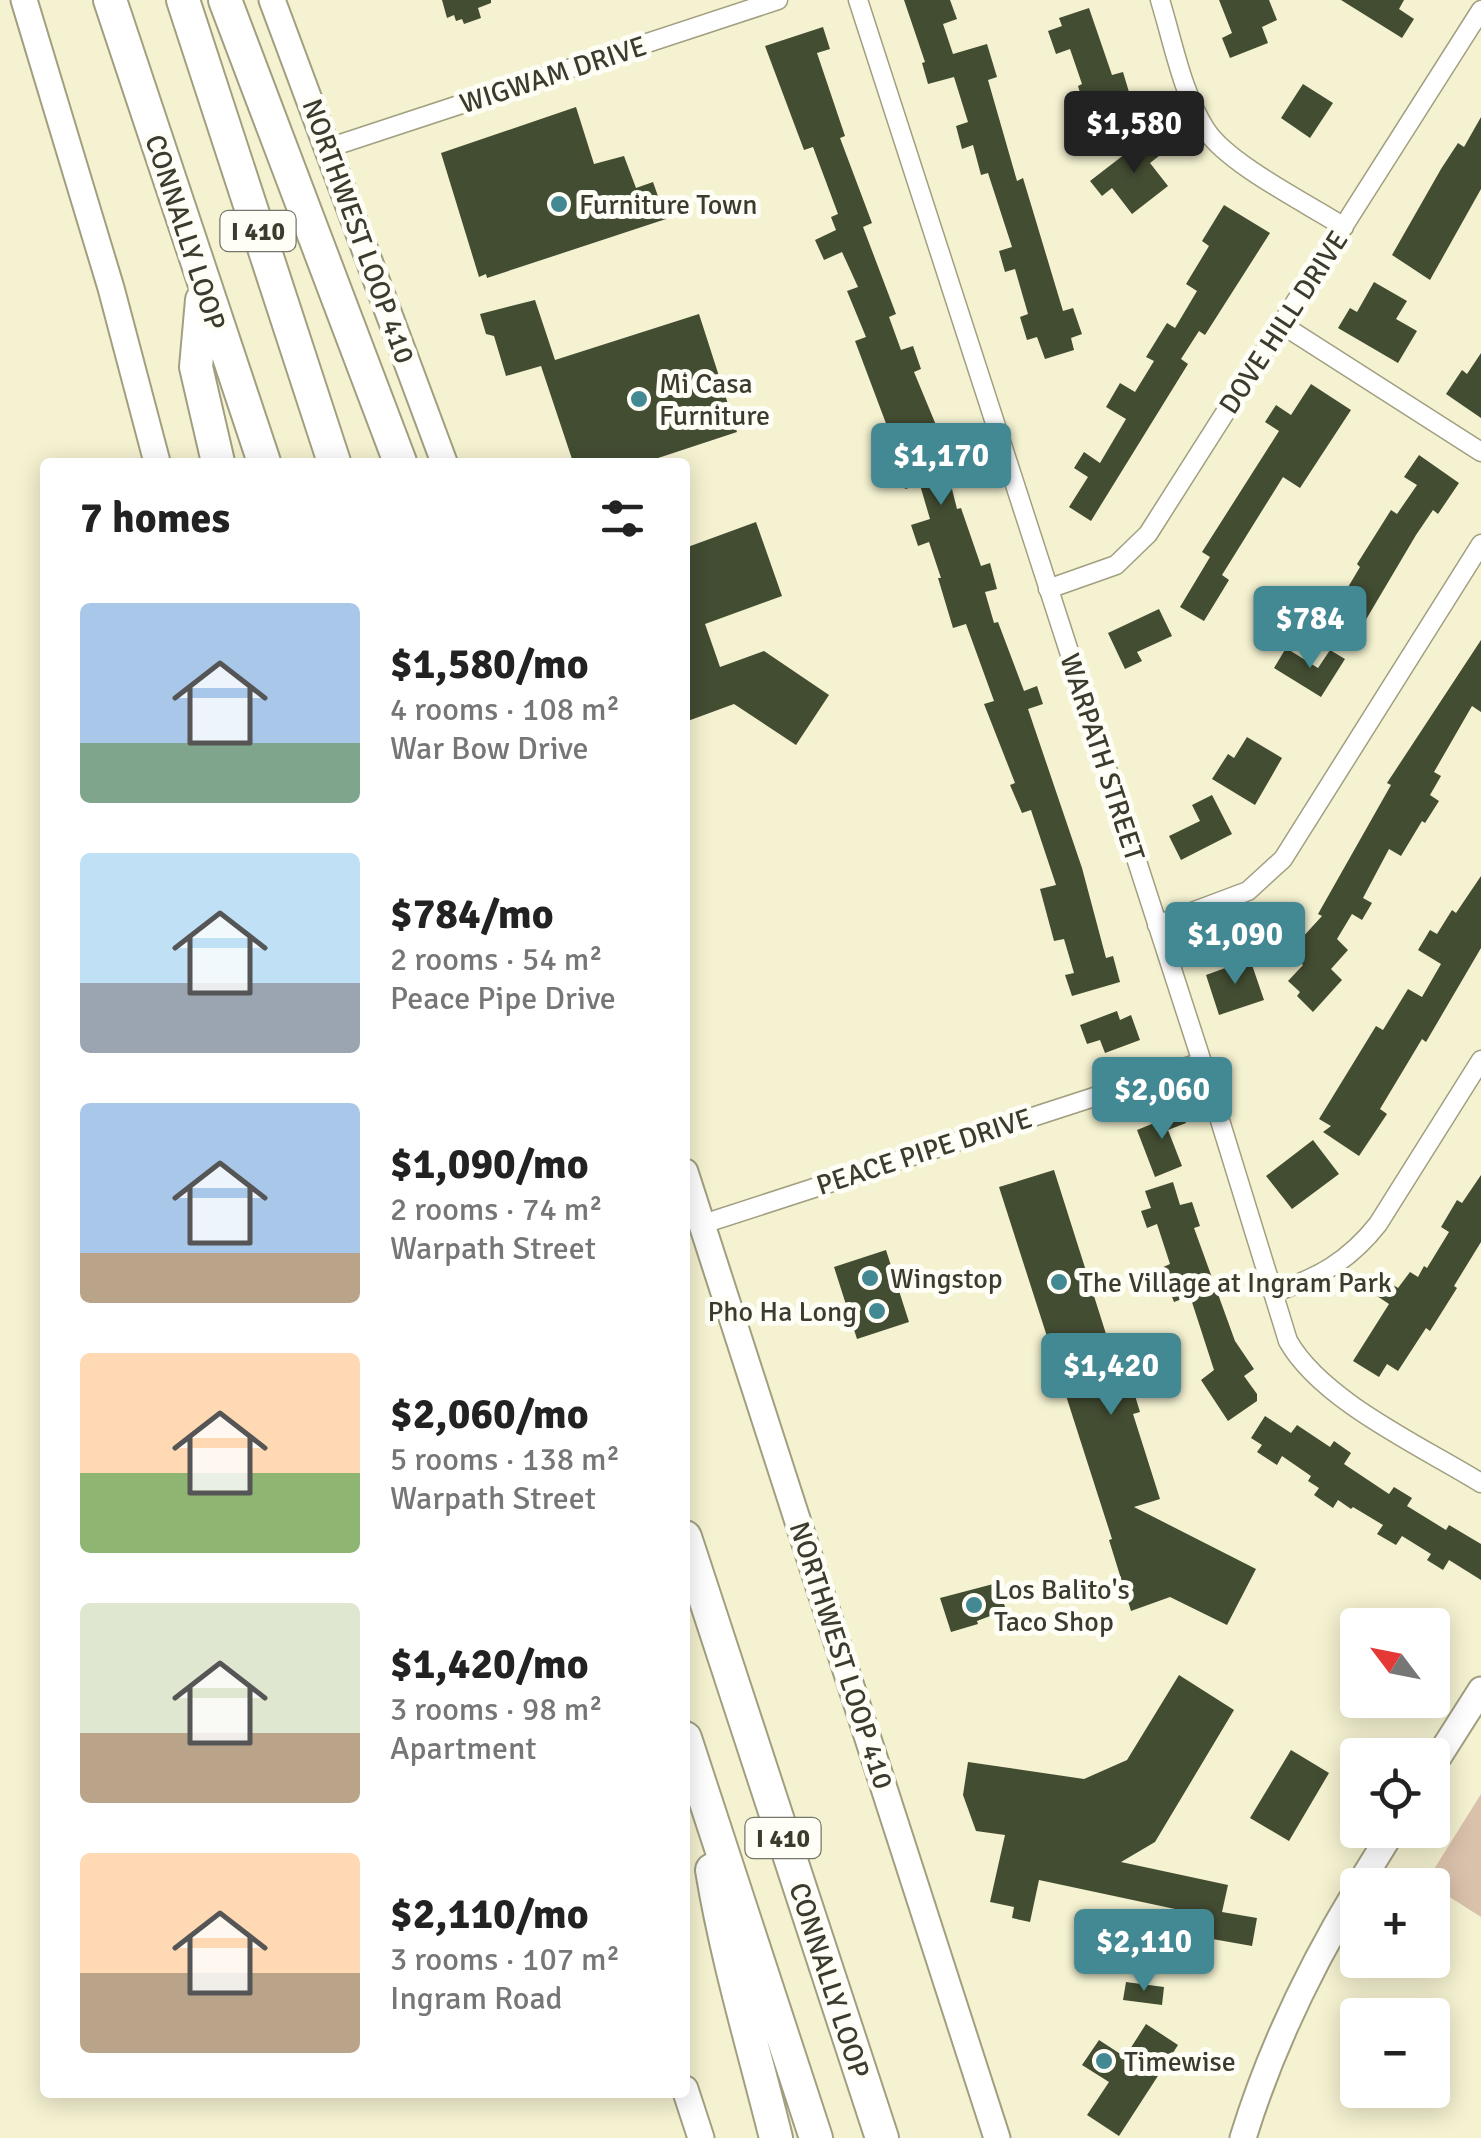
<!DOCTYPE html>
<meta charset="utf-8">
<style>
:root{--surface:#fff;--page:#f6f6f6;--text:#222;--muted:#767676;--accent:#438993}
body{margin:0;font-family:Signika,sans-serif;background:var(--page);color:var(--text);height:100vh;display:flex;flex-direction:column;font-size:38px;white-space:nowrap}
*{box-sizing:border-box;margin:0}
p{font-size:32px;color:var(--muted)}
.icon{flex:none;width:55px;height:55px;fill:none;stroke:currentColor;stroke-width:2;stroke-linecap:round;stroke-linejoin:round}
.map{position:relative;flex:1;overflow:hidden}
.panel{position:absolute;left:40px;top:458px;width:650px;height:1640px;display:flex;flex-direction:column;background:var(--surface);border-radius:10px;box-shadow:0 5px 25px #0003}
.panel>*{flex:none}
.needle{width:65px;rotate:302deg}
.tools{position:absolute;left:1340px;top:1608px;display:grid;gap:20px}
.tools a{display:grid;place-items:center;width:110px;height:110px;border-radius:10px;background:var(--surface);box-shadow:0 5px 25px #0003;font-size:50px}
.price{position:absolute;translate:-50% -85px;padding:0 22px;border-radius:10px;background:var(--accent);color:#fff;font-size:32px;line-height:65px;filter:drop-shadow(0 2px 5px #0008)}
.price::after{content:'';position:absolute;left:50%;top:60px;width:30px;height:22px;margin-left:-15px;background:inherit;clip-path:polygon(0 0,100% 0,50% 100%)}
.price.selected{background:#222;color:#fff}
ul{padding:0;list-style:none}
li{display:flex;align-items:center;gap:30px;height:250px;padding:0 40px}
li span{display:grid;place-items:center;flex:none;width:280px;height:200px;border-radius:10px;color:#555}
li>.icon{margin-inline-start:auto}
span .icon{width:120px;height:120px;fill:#fffc;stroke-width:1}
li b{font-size:42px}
h2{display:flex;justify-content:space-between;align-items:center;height:120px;padding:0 40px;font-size:42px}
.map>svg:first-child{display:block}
</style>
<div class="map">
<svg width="1481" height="2138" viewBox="0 0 1481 2138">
<rect width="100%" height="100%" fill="#f5f2d1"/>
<path fill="#dac1ac" d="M 1481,1794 L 1481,1917 L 1426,1882 Z"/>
<path fill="#434d32" d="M 442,0 L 491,0 L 491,3 L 478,8 L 481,18 L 464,24 L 462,19 L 456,21 L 454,15 L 447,18 Z
M 904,0 L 950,0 L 957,19 L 943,24 L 953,54 L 987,44 L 997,77 L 988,80 L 1017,181 L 1023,178 L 1063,311 L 1073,308 L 1082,334 L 1071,338 L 1074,350 L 1045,359 L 1037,337 L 1027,340 L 1020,317 L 1028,314 L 1015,269 L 1005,272 L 999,251 L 1012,247 L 988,173 L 981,175 L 973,145 L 962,149 L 956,126 L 968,122 L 954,77 L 928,84 L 922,63 L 925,62 Z
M 1219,0 L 1269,0 L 1277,20 L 1262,27 L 1268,43 L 1230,58 L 1222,38 L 1232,33 Z
M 1341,0 L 1404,0 L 1399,9 L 1414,19 L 1402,38 Z
M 1089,8 L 1112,75 L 1123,72 L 1129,92 L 1122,94 L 1133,131 L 1095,142 L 1078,86 L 1082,84 L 1070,49 L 1056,54 L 1048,31 L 1062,26 L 1059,18 Z
M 823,27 L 830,49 L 817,53 L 845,136 L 840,138 L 872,223 L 863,227 L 896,314 L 889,317 L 901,350 L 913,346 L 921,369 L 914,372 L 936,425 L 957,509 L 961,508 L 981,566 L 990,563 L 997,589 L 985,592 L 994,623 L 998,622 L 1024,691 L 1037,686 L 1043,704 L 1028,709 L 1082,868 L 1106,958 L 1113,956 L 1120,982 L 1072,996 L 1065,975 L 1074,973 L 1064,939 L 1054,941 L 1040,889 L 1056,885 L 1031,810 L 1022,813 L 1010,785 L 1015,783 L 984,704 L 994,701 L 966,624 L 953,628 L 938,578 L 941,578 L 929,542 L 918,546 L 911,525 L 930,519 L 920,485 L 905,489 L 899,467 L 902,466 L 855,341 L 866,337 L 847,291 L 858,287 L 842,252 L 824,260 L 815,240 L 836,230 L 831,217 L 838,214 L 813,147 L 804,150 L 765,46 Z
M 1303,84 L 1333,103 L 1310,138 L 1281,118 Z
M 576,107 L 594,164 L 624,156 L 636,188 L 653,182 L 666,219 L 487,278 L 486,274 L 479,277 L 441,153 Z
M 1481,117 L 1481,189 L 1430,280 L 1392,255 L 1441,169 L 1458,143 L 1464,147 Z
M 1147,137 L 1153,137 L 1164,152 L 1150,163 L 1168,186 L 1132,214 L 1112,188 L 1102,196 L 1090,181 Z
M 1224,205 L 1270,233 L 1205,335 L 1199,331 L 1181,359 L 1188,364 L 1091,521 L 1069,507 L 1088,477 L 1074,468 L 1084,452 L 1100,463 L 1126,419 L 1106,407 L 1120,383 L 1135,392 L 1154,361 L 1146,357 L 1167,323 L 1175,328 L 1197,291 L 1186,284 L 1209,246 L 1202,241 Z
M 1374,282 L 1407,301 L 1396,319 L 1417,331 L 1398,363 L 1338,328 L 1350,308 L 1357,312 Z
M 535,300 L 555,360 L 699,314 L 737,432 L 646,462 L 573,462 L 541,366 L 506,376 L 494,336 L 486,334 L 480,314 Z
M 1481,353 L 1481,418 L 1446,394 L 1462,370 L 1467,374 Z
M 1311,384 L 1351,410 L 1300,488 L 1283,477 L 1222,575 L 1229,580 L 1204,621 L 1180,607 L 1210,557 L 1202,552 L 1279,431 L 1265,422 L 1276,405 L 1291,415 Z
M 1419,455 L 1459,483 L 1438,514 L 1433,510 L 1416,535 L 1361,628 L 1354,623 L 1350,631 L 1329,619 L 1360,567 L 1357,564 L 1391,510 L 1397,514 L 1417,485 L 1404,477 Z
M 756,522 L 782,596 L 705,624 L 720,667 L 764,651 L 829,695 L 796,745 L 734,704 L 685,722 L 685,548 Z
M 1159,609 L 1172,636 L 1137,652 L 1142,661 L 1125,669 L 1108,633 Z
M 1481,640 L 1481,712 L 1472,706 L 1434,772 L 1441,776 L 1430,795 L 1439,801 L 1425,823 L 1422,821 L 1401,856 L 1389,849 L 1363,898 L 1372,903 L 1362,920 L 1352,914 L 1337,939 L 1348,950 L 1331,969 L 1342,980 L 1313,1012 L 1297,996 L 1300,992 L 1288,981 L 1303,965 L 1289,952 L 1322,916 L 1318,914 L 1391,785 L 1387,783 Z
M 1286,648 L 1318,668 L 1330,650 L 1345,659 L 1321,697 L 1274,668 Z
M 1247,737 L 1282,758 L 1255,805 L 1212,779 L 1228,754 L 1234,758 Z
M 1212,795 L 1232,834 L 1181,860 L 1169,836 L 1200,821 L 1192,805 Z
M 1481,876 L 1481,948 L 1426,1042 L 1422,1039 L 1380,1109 L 1387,1114 L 1359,1156 L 1323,1132 L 1331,1126 L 1319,1119 L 1376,1026 L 1383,1030 L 1408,989 L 1422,997 L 1441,964 L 1418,950 L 1430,930 L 1437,934 L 1452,910 L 1456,913 Z
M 1250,959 L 1264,1000 L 1219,1015 L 1206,975 Z
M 1117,1011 L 1120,1020 L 1131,1015 L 1140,1040 L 1105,1053 L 1100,1040 L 1087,1044 L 1080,1025 Z
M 1179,1106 L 1186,1123 L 1168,1130 L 1182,1166 L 1155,1177 L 1137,1130 L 1164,1119 L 1161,1113 Z
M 1313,1140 L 1339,1174 L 1292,1209 L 1266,1176 Z
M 1054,1170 L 1120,1378 L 1129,1376 L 1140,1412 L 1133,1414 L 1160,1499 L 1134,1507 L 1256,1569 L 1227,1625 L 1170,1597 L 1131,1611 L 1109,1540 L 1112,1539 L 999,1187 Z
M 1481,1175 L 1481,1242 L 1454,1286 L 1457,1288 L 1430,1331 L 1426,1328 L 1398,1371 L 1387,1364 L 1379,1377 L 1353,1361 L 1389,1304 L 1374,1294 L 1384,1279 L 1398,1288 L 1410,1272 L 1418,1277 L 1424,1266 L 1427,1268 L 1449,1232 L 1441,1227 L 1457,1200 L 1462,1203 Z
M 1173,1182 L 1180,1205 L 1192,1202 L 1200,1226 L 1194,1228 L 1235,1341 L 1254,1369 L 1244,1376 L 1257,1394 L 1257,1401 L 1228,1421 L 1201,1380 L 1214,1370 L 1190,1296 L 1174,1302 L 1161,1268 L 1170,1264 L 1157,1224 L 1147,1228 L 1141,1211 L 1151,1208 L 1145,1191 Z
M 886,1250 L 909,1322 L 857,1339 L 834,1267 Z
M 1265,1416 L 1291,1433 L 1297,1425 L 1330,1447 L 1334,1441 L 1351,1453 L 1344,1464 L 1389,1494 L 1394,1487 L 1412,1498 L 1407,1506 L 1446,1530 L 1449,1525 L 1481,1544 L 1481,1580 L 1449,1560 L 1443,1570 L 1427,1560 L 1431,1554 L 1402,1536 L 1396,1545 L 1377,1534 L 1383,1525 L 1353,1507 L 1351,1509 L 1338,1500 L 1333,1508 L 1314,1495 L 1319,1488 L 1308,1481 L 1311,1476 L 1282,1456 L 1277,1465 L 1257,1452 L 1262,1445 L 1251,1438 Z
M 997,1583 L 1006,1610 L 977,1621 L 978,1624 L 951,1632 L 940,1598 Z
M 1179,1675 L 1234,1710 L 1155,1842 L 1121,1862 L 1228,1885 L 1222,1912 L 1257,1918 L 1252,1946 L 1184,1934 L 1189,1912 L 1039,1880 L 1030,1922 L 1012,1918 L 1014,1907 L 990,1902 L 1005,1835 L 976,1831 L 963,1795 L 968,1762 L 1084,1779 L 1127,1760 Z
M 1291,1750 L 1329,1773 L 1289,1841 L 1250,1818 Z
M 1126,1982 L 1164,1987 L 1162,2005 L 1123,2000 Z
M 1146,2024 L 1178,2045 L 1119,2136 L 1087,2115 L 1109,2082 L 1082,2065 L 1099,2040 L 1125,2057 Z"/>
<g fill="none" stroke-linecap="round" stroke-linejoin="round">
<g stroke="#a19f80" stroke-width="21">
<path id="street" d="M 858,0 L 1202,1062 L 1288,1341 C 1322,1401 1421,1446 1481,1483
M 1160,0 C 1173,42 1182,93 1206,130 C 1228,164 1308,204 1344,227
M 328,148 L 778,0
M 1281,324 L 1481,452
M 1048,589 L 1116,565 L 1148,534 L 1481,10
M 1157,925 L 1248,891 L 1283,859 L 1481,544
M 703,1224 L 1202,1062
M 1273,1293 C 1318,1278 1349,1261 1378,1224 L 1481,1060"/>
</g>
<g stroke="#a19f80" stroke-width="29">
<path id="secondary" d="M 24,0 L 111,288 L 157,462
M 272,0 L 444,462
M 685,1172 L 997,2138
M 1432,1767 L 1481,1690
M 1359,1885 L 1393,1830
M 685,2089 L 701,2138
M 1243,2138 C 1270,2050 1310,1967 1358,1888"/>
</g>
<g stroke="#a19f80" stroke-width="36">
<path id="highway" d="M 110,0 L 264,462
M 183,0 L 334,462
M 225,0 L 400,462
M 202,300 L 196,367 L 218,462
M 685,1537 L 882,2138
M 685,1738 L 816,2138
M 712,1870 C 727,1961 754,2049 776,2138"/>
</g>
<use href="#street" stroke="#fff" stroke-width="18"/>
<use href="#secondary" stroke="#fff" stroke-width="25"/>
<use href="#highway" stroke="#fff" stroke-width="32"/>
</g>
<g fill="#438993" stroke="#fefef7" stroke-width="4">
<circle cx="559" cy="204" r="10"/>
<circle cx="639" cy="399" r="10"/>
<circle cx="870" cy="1278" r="10"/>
<circle cx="1059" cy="1282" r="10"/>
<circle cx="877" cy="1311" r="10"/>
<circle cx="974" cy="1605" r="10"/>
<circle cx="1104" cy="2061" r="10"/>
</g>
<g text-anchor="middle" stroke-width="10" stroke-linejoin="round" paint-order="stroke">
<g fill="#fefef7" stroke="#76766a" stroke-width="2.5">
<rect x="220.5" y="211" width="75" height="40" rx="8"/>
<rect x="745.5" y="1818" width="75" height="40" rx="8"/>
</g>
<g font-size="25" font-weight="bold" fill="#3c3b2e">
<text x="258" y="240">I 410</text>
<text x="783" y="1847">I 410</text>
</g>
<g font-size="28" fill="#3c3b2e" stroke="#fefef7">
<text transform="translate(553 74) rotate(-18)" y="10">WIGWAM DRIVE</text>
<text transform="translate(359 231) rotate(70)" y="10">NORTHWEST LOOP 410</text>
<text transform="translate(186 232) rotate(72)" y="10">CONNALLY LOOP</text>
<text transform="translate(1283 322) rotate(-57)" y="10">DOVE HILL DRIVE</text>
<text transform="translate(1103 757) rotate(72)" y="10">WARPATH STREET</text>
<text transform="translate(924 1151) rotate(-18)" y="10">PEACE PIPE DRIVE</text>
<text transform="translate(842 1655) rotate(72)" y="10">NORTHWEST LOOP 410</text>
<text transform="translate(830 1980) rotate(72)" y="10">CONNALLY LOOP</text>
</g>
<g font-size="28" fill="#3c3b2e" stroke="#fefef7" text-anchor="start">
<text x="579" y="214">Furniture Town</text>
<text x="659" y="393">Mi Casa<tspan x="659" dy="32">Furniture</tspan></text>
<text x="890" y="1288">Wingstop</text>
<text x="1079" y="1292">The Village at Ingram Park</text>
<text x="857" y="1321" text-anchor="end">Pho Ha Long</text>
<text x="994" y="1599">Los Balito's<tspan x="994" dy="32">Taco Shop</tspan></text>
<text x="1124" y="2071">Timewise</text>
</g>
</g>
</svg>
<div class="tools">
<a><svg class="needle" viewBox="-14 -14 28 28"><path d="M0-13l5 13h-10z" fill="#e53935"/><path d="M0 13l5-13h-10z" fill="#767676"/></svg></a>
<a><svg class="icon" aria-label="locate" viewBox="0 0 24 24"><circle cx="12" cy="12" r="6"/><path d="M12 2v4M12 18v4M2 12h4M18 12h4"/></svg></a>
<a>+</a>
<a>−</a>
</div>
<b class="price selected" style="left:1134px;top:176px">$1,580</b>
<b class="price" style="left:941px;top:508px">$1,170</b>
<b class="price" style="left:1310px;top:671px">$784</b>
<b class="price" style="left:1235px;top:987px">$1,090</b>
<b class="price" style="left:1162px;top:1142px">$2,060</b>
<b class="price" style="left:1111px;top:1418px">$1,420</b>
<b class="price" style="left:1144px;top:1994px">$2,110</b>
<section class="panel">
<h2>7 homes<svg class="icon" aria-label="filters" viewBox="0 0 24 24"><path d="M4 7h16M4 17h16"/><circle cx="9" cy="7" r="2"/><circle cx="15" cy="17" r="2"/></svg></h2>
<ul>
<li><span style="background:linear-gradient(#a9c7e8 70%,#7fa58c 0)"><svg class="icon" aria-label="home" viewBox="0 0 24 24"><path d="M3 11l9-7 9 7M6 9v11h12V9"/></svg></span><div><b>$1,580/mo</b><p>4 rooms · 108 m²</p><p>War Bow Drive</p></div></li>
<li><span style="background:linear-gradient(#bfe0f5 65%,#9aa5b1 0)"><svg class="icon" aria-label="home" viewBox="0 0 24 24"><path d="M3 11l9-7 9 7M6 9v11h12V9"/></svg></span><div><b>$784/mo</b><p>2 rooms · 54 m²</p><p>Peace Pipe Drive</p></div></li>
<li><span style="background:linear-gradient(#a9c7e8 75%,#b9a48a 0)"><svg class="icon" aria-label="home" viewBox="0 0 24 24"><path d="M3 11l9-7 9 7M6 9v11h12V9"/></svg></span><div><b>$1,090/mo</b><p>2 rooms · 74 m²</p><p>Warpath Street</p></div></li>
<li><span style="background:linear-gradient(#ffd9b3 60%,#8fb573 0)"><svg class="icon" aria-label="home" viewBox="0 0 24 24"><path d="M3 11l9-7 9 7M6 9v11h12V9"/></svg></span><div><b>$2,060/mo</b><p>5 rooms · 138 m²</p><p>Warpath Street</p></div></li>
<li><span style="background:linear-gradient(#dfe7d0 65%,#b9a48a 0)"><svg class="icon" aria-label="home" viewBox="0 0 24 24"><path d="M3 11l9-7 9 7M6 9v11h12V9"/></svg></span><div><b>$1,420/mo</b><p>3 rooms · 98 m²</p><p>Apartment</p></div></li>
<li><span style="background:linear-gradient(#ffd9b3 60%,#b9a48a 0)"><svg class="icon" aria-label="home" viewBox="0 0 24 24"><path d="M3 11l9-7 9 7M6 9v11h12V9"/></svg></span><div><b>$2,110/mo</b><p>3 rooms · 107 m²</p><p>Ingram Road</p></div></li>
</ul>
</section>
</div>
